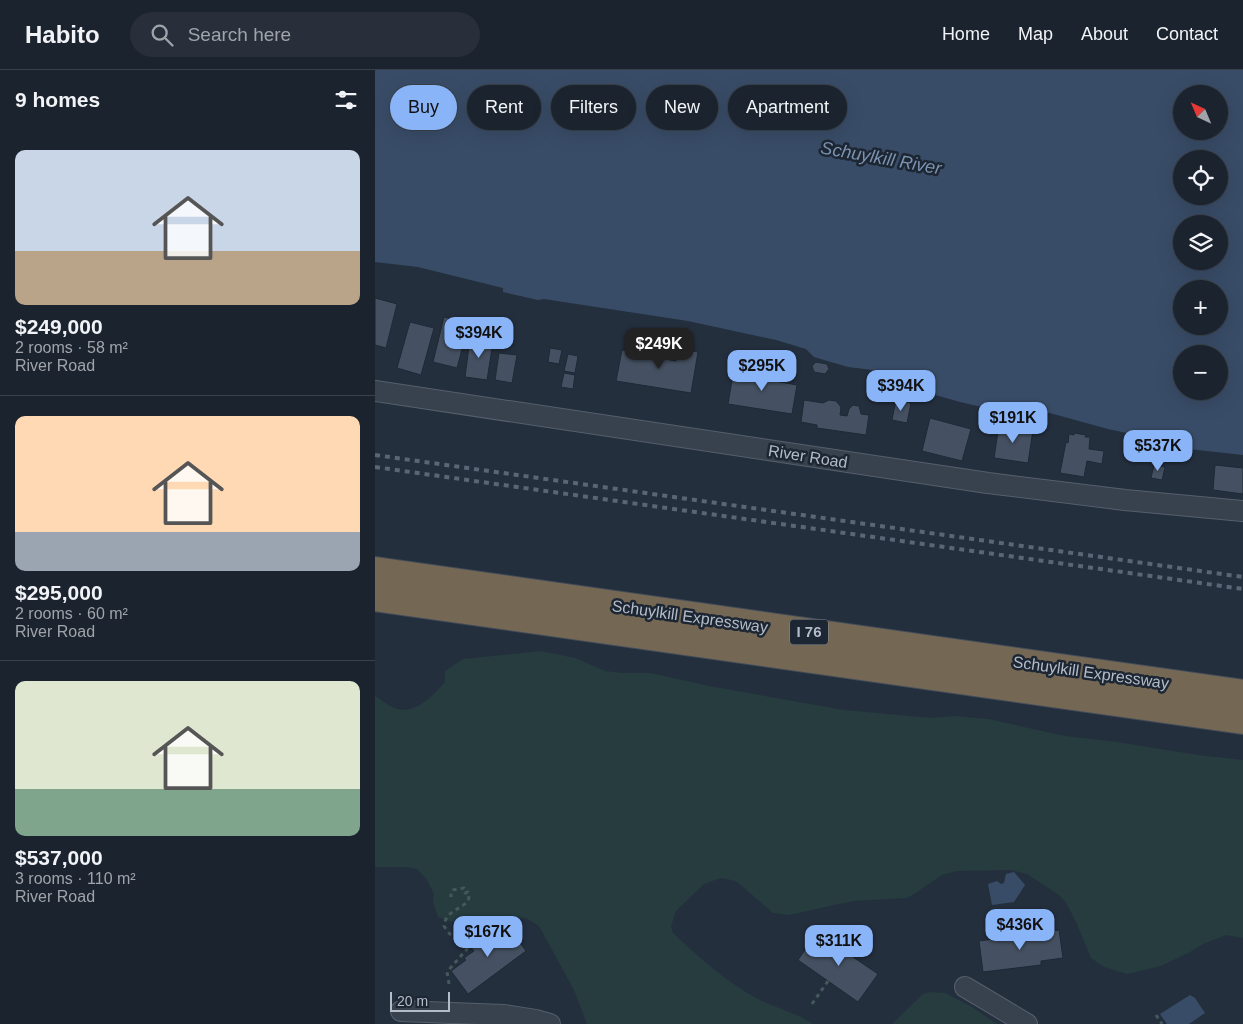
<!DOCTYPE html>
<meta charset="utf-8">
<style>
:root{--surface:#1b232e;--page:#282f3a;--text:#f1f3f6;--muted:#a0a4aa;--line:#39404a;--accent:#8ab4f8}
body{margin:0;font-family:Arial,sans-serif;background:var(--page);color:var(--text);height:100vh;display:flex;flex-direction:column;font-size:19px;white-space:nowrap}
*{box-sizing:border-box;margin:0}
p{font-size:16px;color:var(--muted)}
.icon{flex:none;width:28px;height:28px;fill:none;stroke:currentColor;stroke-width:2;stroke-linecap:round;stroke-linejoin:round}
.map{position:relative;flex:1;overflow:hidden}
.panel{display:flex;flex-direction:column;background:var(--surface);width:375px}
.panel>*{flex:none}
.guide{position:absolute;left:15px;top:15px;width:475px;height:45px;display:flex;gap:10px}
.needle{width:32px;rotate:316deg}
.tools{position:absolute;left:798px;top:15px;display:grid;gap:10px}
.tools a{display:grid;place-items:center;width:55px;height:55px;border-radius:50%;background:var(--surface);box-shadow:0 5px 20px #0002,0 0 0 1px var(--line);font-size:25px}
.scale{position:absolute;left:15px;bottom:12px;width:60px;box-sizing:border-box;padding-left:5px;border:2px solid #b4bcc9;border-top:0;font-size:14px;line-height:18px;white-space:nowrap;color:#b4bcc9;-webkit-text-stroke:4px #1d2633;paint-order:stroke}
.price{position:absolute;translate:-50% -42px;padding:0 11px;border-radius:10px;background:var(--accent);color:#111;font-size:16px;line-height:32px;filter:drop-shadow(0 1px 2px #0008)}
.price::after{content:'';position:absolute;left:50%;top:30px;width:15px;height:11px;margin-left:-8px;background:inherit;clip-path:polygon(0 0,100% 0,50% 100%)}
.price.active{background:#222;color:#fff}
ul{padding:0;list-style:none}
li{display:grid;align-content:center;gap:10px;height:265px;padding:0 15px}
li+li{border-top:1px solid var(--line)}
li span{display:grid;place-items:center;height:155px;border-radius:10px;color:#555}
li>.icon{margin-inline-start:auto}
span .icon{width:90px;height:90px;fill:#fffc;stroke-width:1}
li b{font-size:21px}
h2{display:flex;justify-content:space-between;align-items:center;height:60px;padding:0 15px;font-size:21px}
.pill{padding:0 18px;border-radius:22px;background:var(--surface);box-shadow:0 5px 20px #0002,0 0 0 1px var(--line);font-size:18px;line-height:45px}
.pill.active{background:var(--accent);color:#111}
header{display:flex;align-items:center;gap:30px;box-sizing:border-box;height:70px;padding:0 25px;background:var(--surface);border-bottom:1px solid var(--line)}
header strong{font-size:24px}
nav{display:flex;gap:28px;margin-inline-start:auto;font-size:18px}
.search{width:350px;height:45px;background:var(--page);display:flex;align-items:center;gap:12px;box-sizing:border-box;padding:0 18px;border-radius:28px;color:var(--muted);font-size:19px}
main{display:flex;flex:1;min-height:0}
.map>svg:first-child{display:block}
</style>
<header>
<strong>Habito</strong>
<div class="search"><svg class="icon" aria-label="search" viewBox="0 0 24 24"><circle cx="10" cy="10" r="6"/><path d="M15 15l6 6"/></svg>Search here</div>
<nav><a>Home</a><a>Map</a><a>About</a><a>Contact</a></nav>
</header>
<main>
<section class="panel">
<h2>9 homes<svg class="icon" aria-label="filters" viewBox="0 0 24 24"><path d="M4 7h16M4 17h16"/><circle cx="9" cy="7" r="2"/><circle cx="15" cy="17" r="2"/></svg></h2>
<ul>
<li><span style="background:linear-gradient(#c9d6e8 65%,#b9a48a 0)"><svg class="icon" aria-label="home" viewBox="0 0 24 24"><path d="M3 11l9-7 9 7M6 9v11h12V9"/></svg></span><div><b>$249,000</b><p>2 rooms · 58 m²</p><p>River Road</p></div></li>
<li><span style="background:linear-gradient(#ffd9b3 75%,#9aa5b1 0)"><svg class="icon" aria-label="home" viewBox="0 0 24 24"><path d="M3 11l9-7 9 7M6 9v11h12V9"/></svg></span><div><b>$295,000</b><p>2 rooms · 60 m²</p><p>River Road</p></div></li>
<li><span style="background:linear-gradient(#dfe7d0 70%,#7fa58c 0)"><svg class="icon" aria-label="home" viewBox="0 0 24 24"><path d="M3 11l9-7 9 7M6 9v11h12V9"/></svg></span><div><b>$537,000</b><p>3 rooms · 110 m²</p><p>River Road</p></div></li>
</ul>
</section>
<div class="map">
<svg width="868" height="954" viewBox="0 0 868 954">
<rect width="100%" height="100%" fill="#242f3e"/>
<path fill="#263c3f" d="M 166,581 L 200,588 L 230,601 L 247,603 L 275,603 L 334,616 L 469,640 L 557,648 L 579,646 L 613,649 L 690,666 L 742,672 L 823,685 L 868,690 L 868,868 L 851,865 L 828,874 L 815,882 L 786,896 L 752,904 L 729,897 L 716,888 L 701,852 L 690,831 L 684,825 L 652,804 L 636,800 L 582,801 L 567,805 L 539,824 L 532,828 L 478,831 L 414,845 L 398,843 L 361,811 L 346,808 L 329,814 L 301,841 L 296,856 L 298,863 C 324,887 350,911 381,928 C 400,938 420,942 438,954 L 212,954 L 199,920 L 164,856 L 151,848 L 116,846 L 77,852 L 63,847 L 58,832 L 59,824 L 52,810 L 42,799 L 33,797 L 0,797 L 0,626 C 5,629 11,634 17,637 C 38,647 57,627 70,612 L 70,601 L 88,589 Z
M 555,922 L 570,923 L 597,937 L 622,954 L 517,954 L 548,924 Z"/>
<path fill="#394c67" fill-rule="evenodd" d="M 0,0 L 868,0 L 868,385 L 814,379 L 804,374 L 733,359 L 653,337 L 629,336 L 611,338 L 585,332 L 557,324 L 498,300 L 473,297 L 439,287 L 431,279 L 401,270 L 313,251 L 169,229 L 163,230 L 128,222 L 128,218 L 43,197 L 0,192 ZM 806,24 L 844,24 L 844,61 L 806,61 ZM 806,89 L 844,89 L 844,126 L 806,126 ZM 806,154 L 844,154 L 844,191 L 806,191 ZM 806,219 L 844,219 L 844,256 L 806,256 ZM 806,284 L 844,284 L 844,321 L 806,321 Z
M 639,802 L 650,815 L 639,832 L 617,835 L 613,814 L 622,811 L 626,814 L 629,813 L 631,804 Z
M 815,925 L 820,928 L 830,943 L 814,954 L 792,954 L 785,944 Z"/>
<path fill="#455162" stroke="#1f2835" d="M 0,228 L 22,234 L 11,278 L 0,275 Z
M 69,247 L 94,253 L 82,298 L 58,292 Z
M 35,252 L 59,258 L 46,305 L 22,298 Z
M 95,269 L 118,272 L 112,310 L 90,307 Z
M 175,278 L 187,280 L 184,294 L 173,292 Z
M 302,278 L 323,282 L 316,323 L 241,311 L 247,280 L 280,285 L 280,287 L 301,291 Z
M 124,283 L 142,285 L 137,313 L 120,310 Z
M 193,284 L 203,286 L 200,303 L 189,301 Z
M 441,292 L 452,294 L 454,299 L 450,304 L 439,302 L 437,296 Z
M 374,296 L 391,299 L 389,309 L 422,315 L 417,344 L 353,334 L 358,304 L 372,307 Z
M 189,303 L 200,305 L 198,319 L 186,317 Z
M 429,330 L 448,333 L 454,330 L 461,331 L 466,337 L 465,345 L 472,346 L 474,339 L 478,335 L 484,336 L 486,344 L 494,345 L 491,365 L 442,358 L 442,355 L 426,352 Z
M 521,330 L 536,333 L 532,353 L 517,350 Z
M 555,348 L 596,359 L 587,391 L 547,381 Z
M 624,355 L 658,360 L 653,393 L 619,388 Z
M 699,363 L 711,365 L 710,367 L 715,367 L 714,379 L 729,381 L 727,394 L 712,391 L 709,407 L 685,403 L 691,372 L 693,373 L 694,364 L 699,365 Z
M 779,395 L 790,397 L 787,410 L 776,408 Z
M 840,395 L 868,398 L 868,424 L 838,420 Z
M 133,856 L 151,881 L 93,924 L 76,901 L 91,890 L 89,888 L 99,881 L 94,875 L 119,857 L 124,863 Z
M 684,860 L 688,888 L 666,891 L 666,895 L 608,902 L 604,871 Z
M 450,862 L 480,884 L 478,887 L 503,904 L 483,932 L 423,890 L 434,874 L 439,877 Z"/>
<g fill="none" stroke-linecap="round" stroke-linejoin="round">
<g stroke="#565f6c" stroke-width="22">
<path id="minor" d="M 0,321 L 613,413 L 750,430 L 868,441
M 590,917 L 652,954
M 26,941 L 129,945 L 161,950 L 175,954"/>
</g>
<g stroke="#434c59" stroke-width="30">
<path id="highway" d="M 0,501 L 868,624
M 0,527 L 868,650"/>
</g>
<path stroke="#44595c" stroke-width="3" stroke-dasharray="4 4" stroke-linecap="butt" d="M 74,914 L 72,902 L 92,879 C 82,873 75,865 69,856 C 71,836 99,839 93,822 L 90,823 L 89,818 L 78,820 L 76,823 L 76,827
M 437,934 L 453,911
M 781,945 L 787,954"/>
<use href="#minor" stroke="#38414e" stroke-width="20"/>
<use href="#highway" stroke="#746855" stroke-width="28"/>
<path stroke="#5a6575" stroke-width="4" stroke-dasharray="5 5" stroke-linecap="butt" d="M 0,385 L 868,507
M 0,397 L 868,519"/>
</g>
<g text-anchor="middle" stroke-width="5" stroke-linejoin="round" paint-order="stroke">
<rect fill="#1d2633" stroke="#878f9c" stroke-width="1" x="415" y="549.5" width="38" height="25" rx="4"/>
<g font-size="15" font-weight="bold" fill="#b4bcc9">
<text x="434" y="567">I 76</text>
</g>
<g font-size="16" fill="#b4bcc9" stroke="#1d2633">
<text transform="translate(433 386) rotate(9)" y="6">River Road</text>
<text transform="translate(315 546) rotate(8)" y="6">Schuylkill Expressway</text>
<text transform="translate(716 602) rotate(8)" y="6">Schuylkill Expressway</text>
</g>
<g font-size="18" font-style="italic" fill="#7c92b1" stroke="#1d2633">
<text transform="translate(506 88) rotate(10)" y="6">Schuylkill River</text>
</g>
</g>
</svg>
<div class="tools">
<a><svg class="needle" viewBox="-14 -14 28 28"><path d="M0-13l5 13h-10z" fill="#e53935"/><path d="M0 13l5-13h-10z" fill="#a0a4aa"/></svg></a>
<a><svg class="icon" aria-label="locate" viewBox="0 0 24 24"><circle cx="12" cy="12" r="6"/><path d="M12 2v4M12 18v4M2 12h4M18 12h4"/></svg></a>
<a><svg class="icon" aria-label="layers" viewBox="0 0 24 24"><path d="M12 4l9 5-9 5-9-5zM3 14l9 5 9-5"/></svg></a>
<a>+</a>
<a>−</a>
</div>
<div class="scale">20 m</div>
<b class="price" style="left:104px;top:289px">$394K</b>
<b class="price active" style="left:284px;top:300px">$249K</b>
<b class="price" style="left:387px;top:322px">$295K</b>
<b class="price" style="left:526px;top:342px">$394K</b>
<b class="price" style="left:638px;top:374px">$191K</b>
<b class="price" style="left:783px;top:402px">$537K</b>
<b class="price" style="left:645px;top:881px">$436K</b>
<b class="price" style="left:113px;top:888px">$167K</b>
<b class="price" style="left:464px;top:897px">$311K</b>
<div class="guide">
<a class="pill active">Buy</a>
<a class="pill">Rent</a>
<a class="pill">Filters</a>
<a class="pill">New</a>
<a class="pill">Apartment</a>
</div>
</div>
</main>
